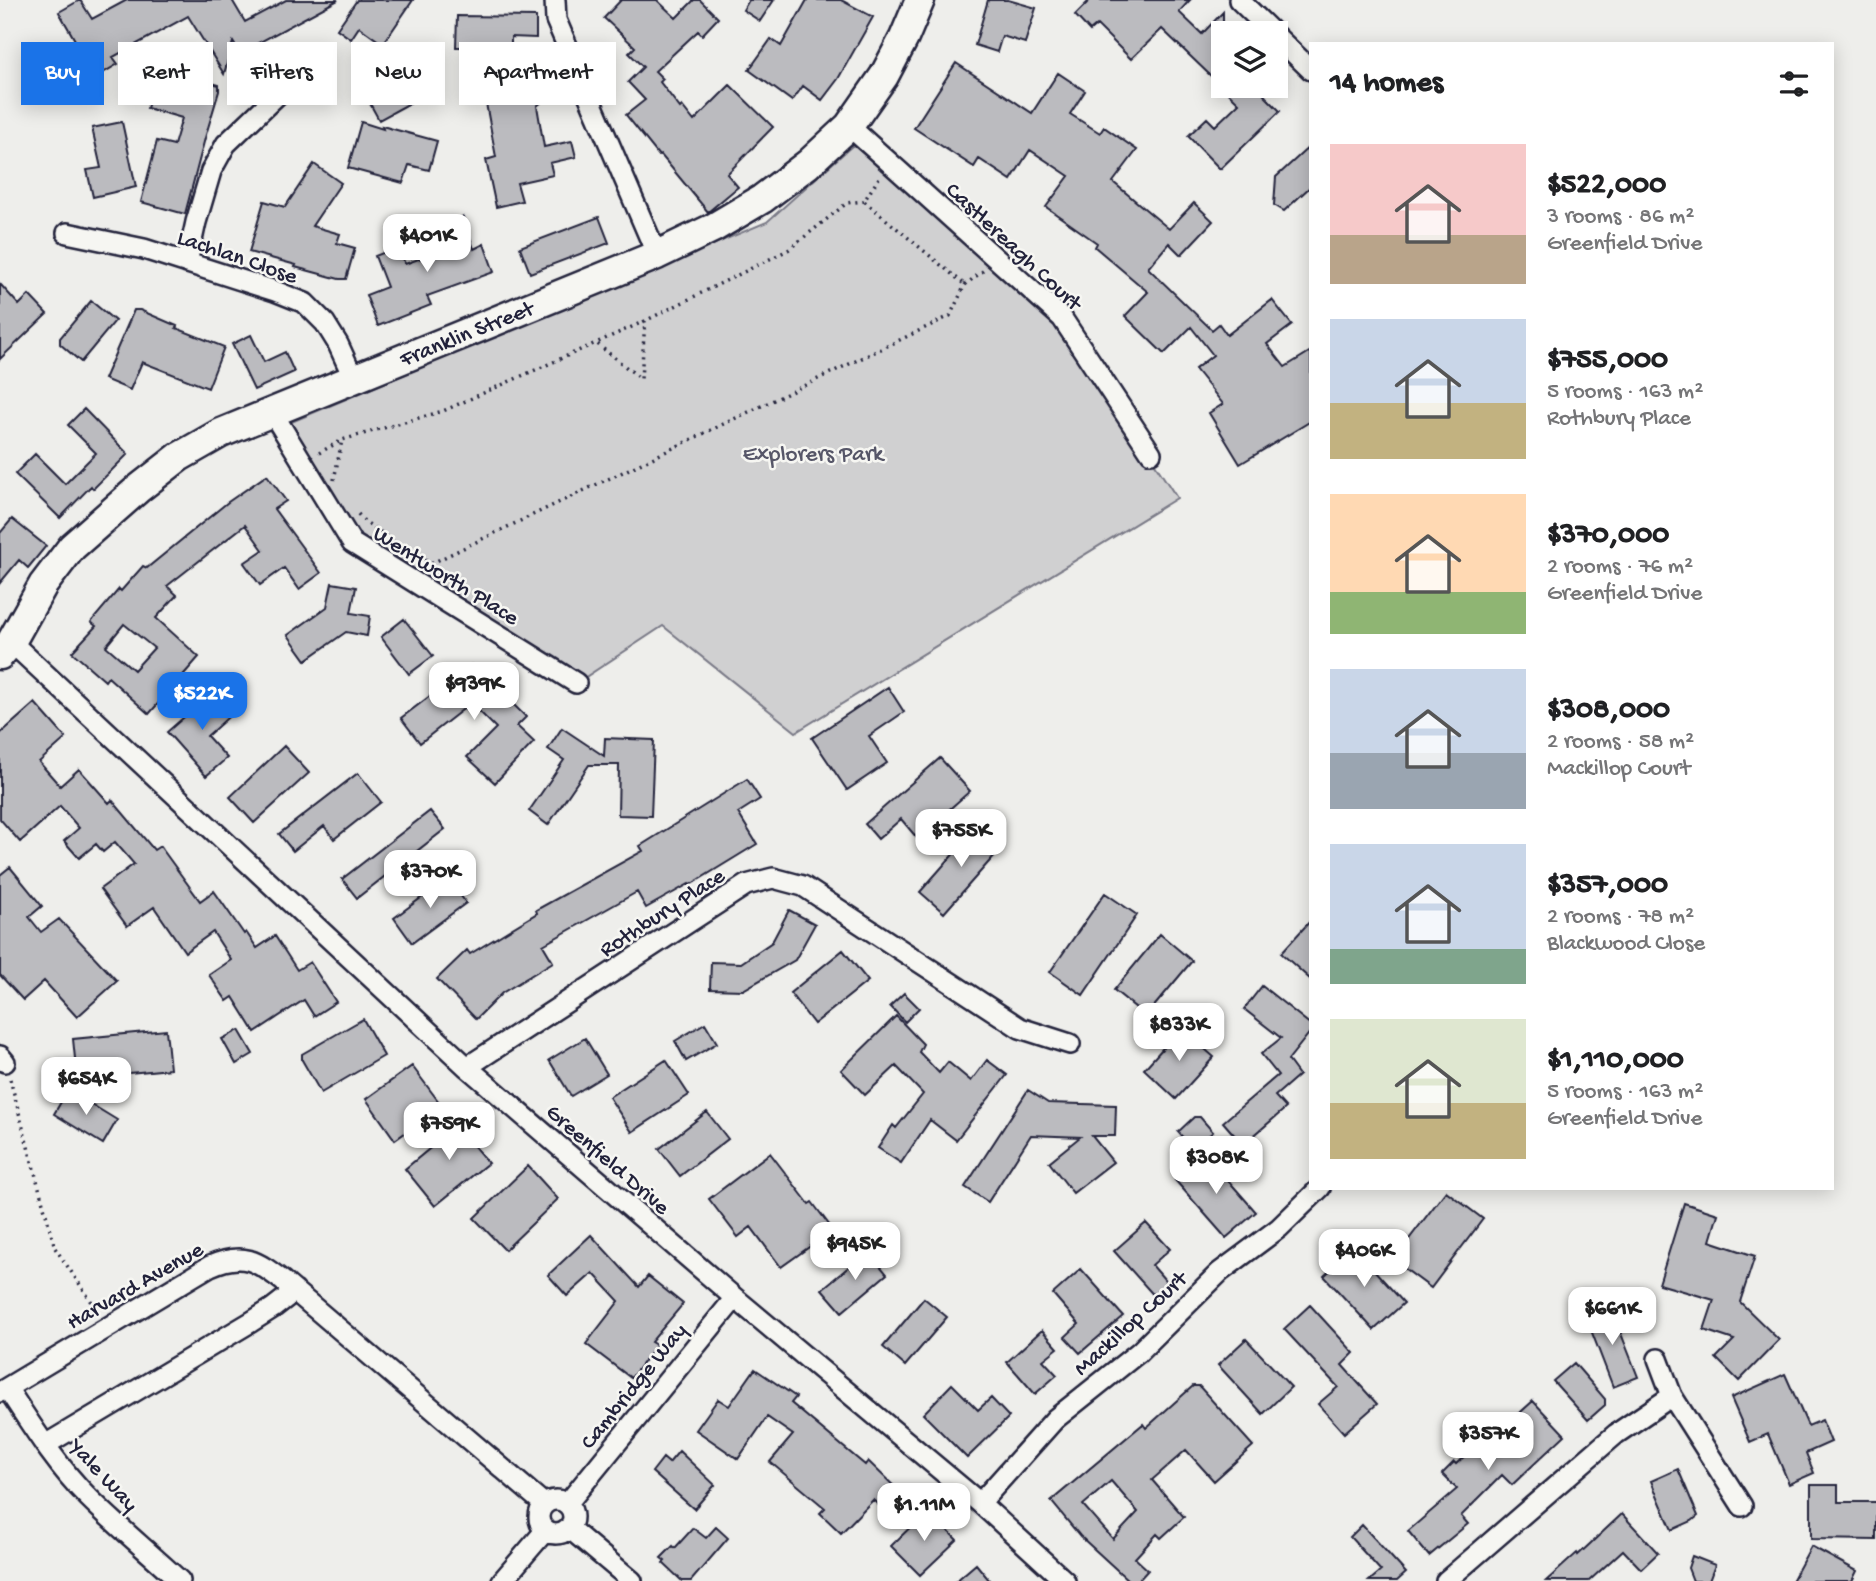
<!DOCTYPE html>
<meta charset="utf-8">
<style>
:root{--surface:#fff;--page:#f6f6f6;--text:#202124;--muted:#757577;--accent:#1a73e8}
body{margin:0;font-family:"Gochi Hand",sans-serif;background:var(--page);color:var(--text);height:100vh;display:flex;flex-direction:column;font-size:26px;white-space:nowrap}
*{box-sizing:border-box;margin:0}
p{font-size:23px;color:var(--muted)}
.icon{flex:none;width:38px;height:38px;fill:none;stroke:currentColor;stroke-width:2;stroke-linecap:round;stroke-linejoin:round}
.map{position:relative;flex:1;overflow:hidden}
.details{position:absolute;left:1309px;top:42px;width:525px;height:1148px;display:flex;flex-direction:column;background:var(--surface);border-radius:0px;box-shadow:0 4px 18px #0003}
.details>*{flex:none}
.banner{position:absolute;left:21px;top:42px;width:665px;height:63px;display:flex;gap:14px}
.fabs{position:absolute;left:1211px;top:21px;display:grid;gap:14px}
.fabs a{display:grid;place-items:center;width:77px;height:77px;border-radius:0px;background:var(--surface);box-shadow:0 4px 18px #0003;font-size:35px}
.price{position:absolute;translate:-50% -60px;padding:0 16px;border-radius:14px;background:#fff;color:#222;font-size:23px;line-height:46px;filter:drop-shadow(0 2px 4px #0008)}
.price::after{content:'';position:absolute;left:50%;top:42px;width:21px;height:16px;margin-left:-10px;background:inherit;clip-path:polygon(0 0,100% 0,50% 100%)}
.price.selected{background:var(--accent);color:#fff}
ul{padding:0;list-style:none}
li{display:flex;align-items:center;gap:21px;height:175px;padding:0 21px}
li span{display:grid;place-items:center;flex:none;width:196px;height:140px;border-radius:0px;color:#555}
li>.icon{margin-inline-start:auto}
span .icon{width:84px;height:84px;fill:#fffc;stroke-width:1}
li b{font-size:30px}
h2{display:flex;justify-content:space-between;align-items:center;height:84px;padding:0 21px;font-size:30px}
.chip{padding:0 24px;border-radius:0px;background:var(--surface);box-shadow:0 4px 18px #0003;font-size:24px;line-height:63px}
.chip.selected{background:var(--accent);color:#fff}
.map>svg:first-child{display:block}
</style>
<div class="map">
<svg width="1876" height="1581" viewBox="0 0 1876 1581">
<rect width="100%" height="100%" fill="#eeeeeb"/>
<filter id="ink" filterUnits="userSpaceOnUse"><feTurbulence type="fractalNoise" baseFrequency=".0143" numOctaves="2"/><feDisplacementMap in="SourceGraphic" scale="14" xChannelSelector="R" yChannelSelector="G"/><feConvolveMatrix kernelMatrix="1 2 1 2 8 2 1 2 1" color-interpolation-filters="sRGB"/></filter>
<g filter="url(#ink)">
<path fill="#d0d0d1" stroke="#797986" stroke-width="2" d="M 853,145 L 1061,319 L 1177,498 L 796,732 L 663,626 L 578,682 L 352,543 L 270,431 L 767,222 Z"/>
<path fill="#bbbbbf" stroke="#22223b" stroke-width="2" fill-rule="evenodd" d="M 80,0 L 92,19 L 127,0 L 232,0 L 245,22 L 286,0 L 338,0 L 258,43 L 269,60 L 251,71 L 233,42 L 224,74 L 188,16 L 113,57 L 118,64 L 96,77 L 59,12 Z
M 357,0 L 413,0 L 383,44 L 359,27 L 351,39 L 337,29 Z
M 621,0 L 657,0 L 676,18 L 694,0 L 700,0 L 718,18 L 702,35 L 698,31 L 655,71 L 663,79 L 660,82 L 680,108 L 682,106 L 694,121 L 730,85 L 773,127 L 727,174 L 738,187 L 708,212 L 661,155 L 659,156 L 626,115 L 645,100 L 628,82 L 643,67 L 629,53 L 635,47 L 604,18 Z
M 749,0 L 774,0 L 760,21 L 743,10 Z
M 807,0 L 841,0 L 873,17 L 838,79 L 822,100 L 803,86 L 792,101 L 749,70 L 771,39 L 781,46 Z
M 988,0 L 1008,0 L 1036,8 L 1025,43 L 1002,36 L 997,52 L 975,45 Z
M 1090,0 L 1190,0 L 1179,12 L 1202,34 L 1223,12 L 1223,86 L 1274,86 L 1264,95 L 1280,111 L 1220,169 L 1188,136 L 1207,118 L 1215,126 L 1239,103 L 1162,29 L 1131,59 L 1097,25 L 1090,31 L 1075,15 Z
M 457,16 L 536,17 L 536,38 L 511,37 L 511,60 L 493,60 L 489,47 L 456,47 Z
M 418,45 L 433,73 L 403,90 L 410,103 L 379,120 L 368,100 L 379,95 L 367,73 Z
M 956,63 L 1032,113 L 1058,73 L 1085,91 L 1070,114 L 1100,133 L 1104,127 L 1137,150 L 1113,182 L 1169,229 L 1194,203 L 1213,221 L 1181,255 L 1169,243 L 1148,268 L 1212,330 L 1219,324 L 1227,335 L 1272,300 L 1292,325 L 1267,344 L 1285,367 L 1311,351 L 1311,421 L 1240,464 L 1209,413 L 1223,404 L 1195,369 L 1213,355 L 1191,327 L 1164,354 L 1125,316 L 1148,292 L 1095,247 L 1097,243 L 1046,207 L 1069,176 L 1030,150 L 1011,180 L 979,159 L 974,167 L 914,128 Z
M 159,68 L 219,85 L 219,91 L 205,138 L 185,214 L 141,202 L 157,141 L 174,145 L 182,118 L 147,108 Z
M 545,73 L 549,96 L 537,106 L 544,147 L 572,141 L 576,157 L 550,163 L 553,175 L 517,183 L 522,201 L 496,207 L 486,160 L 496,157 L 485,98 L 528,91 L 525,76 Z
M 122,122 L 136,187 L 93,197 L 87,170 L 101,168 L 92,128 Z
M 361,122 L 383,129 L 382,126 L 437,141 L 429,170 L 409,165 L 403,183 L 348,168 Z
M 1311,145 L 1311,186 L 1284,211 L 1274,205 L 1276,177 Z
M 314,164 L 341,183 L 312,226 L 340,234 L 337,243 L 355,248 L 346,279 L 339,279 L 295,267 L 296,265 L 249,252 L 264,201 L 285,207 Z
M 463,217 L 474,249 L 484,244 L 494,272 L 427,296 L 431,305 L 378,326 L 366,295 L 387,287 L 375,256 L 398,247 L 405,264 L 449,248 L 441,225 Z
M 599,217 L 609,243 L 530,273 L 520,247 Z
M 0,284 L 19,305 L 29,295 L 47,314 L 0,359 Z
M 91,301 L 115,321 L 81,362 L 60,344 L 60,338 Z
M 134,310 L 140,310 L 177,326 L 176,328 L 224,347 L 208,388 L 142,362 L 130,390 L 104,379 Z
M 251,335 L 264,362 L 285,352 L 294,372 L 254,390 L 232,344 Z
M 84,409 L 128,454 L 93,489 L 91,486 L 60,518 L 15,474 L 35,454 L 65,484 L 96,453 L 68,425 Z
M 267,475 L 286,501 L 274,509 L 321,573 L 299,589 L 284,568 L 260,585 L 244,563 L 263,550 L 245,525 L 167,586 L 177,595 L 156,618 L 199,657 L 149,714 L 108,677 L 105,681 L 72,652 L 96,626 L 91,622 L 119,589 L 121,591 L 143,566 L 147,568 L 228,502 ZM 124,624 L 154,648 L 134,670 L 106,646 Z
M 12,519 L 46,546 L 28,568 L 19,560 L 0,583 L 0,533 Z
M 332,583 L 356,587 L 351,613 L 370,616 L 367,636 L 346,632 L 306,660 L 288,635 L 327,607 Z
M 404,619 L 433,656 L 409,674 L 381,637 Z
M 471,665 L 500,704 L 506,697 L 526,717 L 517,726 L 534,742 L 495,783 L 467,757 L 496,728 L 471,703 L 420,743 L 401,718 Z
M 888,687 L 904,712 L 869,736 L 887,763 L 847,790 L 812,738 Z
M 215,690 L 234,712 L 207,736 L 227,758 L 206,776 L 167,732 Z
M 35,703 L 66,738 L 39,762 L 60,786 L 79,769 L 109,803 L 112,800 L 154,850 L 160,846 L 200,901 L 214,891 L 244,934 L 246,932 L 257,948 L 275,936 L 297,970 L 310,962 L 336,1002 L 314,1016 L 304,1000 L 255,1032 L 233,997 L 227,1001 L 209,975 L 231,960 L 213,932 L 185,952 L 154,907 L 127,926 L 100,889 L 134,864 L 115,842 L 103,852 L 96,844 L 79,858 L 64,841 L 79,828 L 60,806 L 20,842 L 0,819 L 0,734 Z
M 562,728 L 604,756 L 605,738 L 654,740 L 651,816 L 618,815 L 619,765 L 589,765 L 548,825 L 529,811 L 564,760 L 548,749 Z
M 284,746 L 309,773 L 254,823 L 230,797 Z
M 940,758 L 970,791 L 917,838 L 901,819 L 878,839 L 865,824 Z
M 358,773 L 381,802 L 334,839 L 324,826 L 293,851 L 279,834 Z
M 747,779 L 760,799 L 738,813 L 757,844 L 690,885 L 689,884 L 646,908 L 637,892 L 543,945 L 553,962 L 502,993 L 476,1019 L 437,979 L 467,950 L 470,954 L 537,913 L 536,910 L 643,851 L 640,846 Z
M 430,811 L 445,829 L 357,898 L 342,879 Z
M 979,825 L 1003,846 L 944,913 L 920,892 Z
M 10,867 L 42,906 L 29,917 L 41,932 L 59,919 L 117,981 L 77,1017 L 44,981 L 23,1000 L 0,975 L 0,875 Z
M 448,878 L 466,903 L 412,943 L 394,918 Z
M 1105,893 L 1137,915 L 1083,995 L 1050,972 Z
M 789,910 L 815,924 L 795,960 L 743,990 L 710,989 L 711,962 L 741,963 L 772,942 Z
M 1311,920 L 1311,980 L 1281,953 Z
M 1160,934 L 1192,961 L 1146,1016 L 1114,990 Z
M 843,950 L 868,981 L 814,1024 L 790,993 Z
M 1262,986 L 1311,1025 L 1311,1031 L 1288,1060 L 1299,1075 L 1275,1096 L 1286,1108 L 1243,1145 L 1223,1122 L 1278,1075 L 1261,1054 L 1281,1038 L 1244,1009 Z
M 904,993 L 919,1008 L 905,1022 L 890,1006 Z
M 896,1016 L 923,1044 L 919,1052 L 939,1073 L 948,1062 L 971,1081 L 987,1060 L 1007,1075 L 956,1140 L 930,1120 L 901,1163 L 878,1148 L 893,1125 L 896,1128 L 923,1094 L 896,1066 L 865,1095 L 841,1070 Z
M 363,1019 L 384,1056 L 321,1093 L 302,1060 L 302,1054 Z
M 705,1023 L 717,1043 L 686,1061 L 675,1041 Z
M 1181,1028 L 1214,1057 L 1176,1099 L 1144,1069 Z
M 166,1030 L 170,1069 L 77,1078 L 73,1039 Z
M 239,1030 L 253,1054 L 236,1064 L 222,1039 Z
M 585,1038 L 607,1074 L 571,1096 L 549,1060 Z
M 666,1060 L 689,1095 L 632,1132 L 609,1097 Z
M 412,1066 L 442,1106 L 395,1140 L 366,1099 Z
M 68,1090 L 117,1120 L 103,1144 L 54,1114 Z
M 1028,1090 L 1048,1103 L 1116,1105 L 1115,1136 L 1092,1136 L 1113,1162 L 1073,1193 L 1049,1162 L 1080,1137 L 1031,1135 L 988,1202 L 965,1187 Z
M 707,1112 L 728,1139 L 680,1176 L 659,1149 Z
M 469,1116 L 484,1136 L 473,1145 L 488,1163 L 435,1206 L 405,1169 Z
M 1194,1117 L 1200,1117 L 1213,1132 L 1193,1149 L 1178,1132 Z
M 770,1153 L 809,1204 L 812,1202 L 833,1230 L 781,1267 L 751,1227 L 738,1237 L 709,1199 Z
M 1205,1154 L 1256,1212 L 1226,1238 L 1175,1180 Z
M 528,1166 L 558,1199 L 505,1250 L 474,1218 Z
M 1446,1191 L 1483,1219 L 1431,1288 L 1393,1260 Z
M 1684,1203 L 1718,1214 L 1710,1241 L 1755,1256 L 1740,1302 L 1779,1340 L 1739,1381 L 1716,1358 L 1734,1340 L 1704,1330 L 1714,1300 L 1659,1284 Z
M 1146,1223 L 1170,1249 L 1152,1265 L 1171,1287 L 1157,1299 L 1114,1251 Z
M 591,1235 L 639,1287 L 648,1276 L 683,1304 L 651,1342 L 656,1345 L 631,1378 L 586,1344 L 619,1301 L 593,1273 L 567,1296 L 548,1275 Z
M 1354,1248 L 1404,1303 L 1374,1330 L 1324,1276 Z
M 868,1251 L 887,1274 L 842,1312 L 822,1289 Z
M 1081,1269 L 1123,1316 L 1080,1353 L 1065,1337 L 1079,1324 L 1053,1294 Z
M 924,1298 L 947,1317 L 905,1366 L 883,1347 Z
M 1310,1305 L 1354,1353 L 1342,1365 L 1377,1404 L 1344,1433 L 1318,1404 L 1338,1387 L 1284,1329 Z
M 1611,1308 L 1638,1377 L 1613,1387 L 1586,1317 Z
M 1042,1330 L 1058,1348 L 1043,1360 L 1057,1375 L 1035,1394 L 1007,1362 Z
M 1246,1339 L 1291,1387 L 1263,1414 L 1218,1365 Z
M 1574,1363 L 1605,1399 L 1605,1405 L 1588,1420 L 1553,1381 Z
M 755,1369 L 796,1397 L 791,1403 L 865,1465 L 868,1461 L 900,1492 L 884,1510 L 873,1500 L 841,1533 L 820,1513 L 825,1508 L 770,1462 L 793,1435 L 767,1417 L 738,1459 L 696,1430 L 718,1399 L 729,1406 Z
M 1785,1374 L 1808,1426 L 1822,1420 L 1831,1442 L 1806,1453 L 1814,1473 L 1789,1484 L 1768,1434 L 1750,1442 L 1731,1398 Z
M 952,1384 L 978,1410 L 991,1398 L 1009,1417 L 967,1458 L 923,1414 Z
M 1193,1386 L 1199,1386 L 1253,1446 L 1214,1481 L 1186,1450 L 1152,1480 L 1184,1517 L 1161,1538 L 1157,1534 L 1135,1558 L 1148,1570 L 1138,1581 L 1129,1581 L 1080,1536 L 1051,1501 L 1143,1424 L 1146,1428 ZM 1111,1481 L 1138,1512 L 1113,1539 L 1083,1505 Z
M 1533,1401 L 1565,1435 L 1512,1485 L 1502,1475 L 1461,1516 L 1468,1524 L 1429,1556 L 1408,1531 L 1457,1489 L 1442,1474 L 1454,1462 L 1456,1464 L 1498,1425 L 1502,1429 Z
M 679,1451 L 715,1485 L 694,1509 L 652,1472 L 663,1458 L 669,1463 Z
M 1678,1469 L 1698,1516 L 1692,1521 L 1672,1530 L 1651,1481 Z
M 1811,1485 L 1838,1485 L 1838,1502 L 1876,1502 L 1876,1540 L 1811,1539 Z
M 928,1510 L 957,1540 L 920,1575 L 891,1546 Z
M 1622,1514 L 1658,1553 L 1641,1569 L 1623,1550 L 1589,1581 L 1546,1581 L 1577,1553 L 1578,1555 Z
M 1362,1525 L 1406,1573 L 1397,1581 L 1369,1581 L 1381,1571 L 1350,1537 Z
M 716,1527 L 728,1538 L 691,1581 L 682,1581 L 663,1563 L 665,1561 L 661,1558 L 673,1546 L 675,1548 L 693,1528 L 706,1538 Z
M 1811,1546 L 1857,1571 L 1852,1581 L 1792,1581 Z
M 1692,1556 L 1715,1565 L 1709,1581 L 1693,1581 L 1688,1568 Z
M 976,1564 L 990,1581 L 956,1581 Z"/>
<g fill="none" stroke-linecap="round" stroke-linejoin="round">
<g stroke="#22223b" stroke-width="24">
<path id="street" d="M 555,0 L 556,20 L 657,255
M 1239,0 L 1273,33
M 1276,36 L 1311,70
M 849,126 L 1062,318 L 1151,453
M 67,233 L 144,249 L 275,291 L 305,303 L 325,323 L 338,344 L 354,379
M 187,263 L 196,222 L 211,171 L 226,144 L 296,77
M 272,412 L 352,543 L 576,683
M 11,642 L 467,1067 L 735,1298 L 980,1503 L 1065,1581
M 0,1056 L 5,1062
M 467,1067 L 746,885 L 773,878 L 803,886 L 1020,1028 L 1070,1044
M 1658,1359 L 1672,1396 L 1742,1506
M 7,1388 C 32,1426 56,1465 88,1497 C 117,1526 150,1553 180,1581
M 0,1392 L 210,1266 C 243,1251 257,1261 283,1281 L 544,1504
M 45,1445 L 251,1322 L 273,1308 L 295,1291
M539 1517a17 17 0 1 1 34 0a17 17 0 1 1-34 0Z
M 980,1503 L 1055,1419 L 1139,1352 L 1220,1272 L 1279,1228 L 1320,1188
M 567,1504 L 735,1298
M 569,1528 L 632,1581
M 502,1581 L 545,1531
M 1446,1581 L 1616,1434 L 1672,1396"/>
</g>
<g stroke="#22223b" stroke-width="33">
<path id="secondary" d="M 0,655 L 11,642 L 43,585 L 72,547 L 138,489 L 179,457 L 221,433 L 657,255 L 713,228 L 762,199 L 808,164 L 849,126 L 884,76 L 904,38 L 920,0"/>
</g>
<path stroke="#22223b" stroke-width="3.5" stroke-dasharray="2 5" stroke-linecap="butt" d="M 879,178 L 864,201 L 965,285
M 645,321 L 596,343 L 641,379 L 645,321 L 788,250 L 847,203 L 864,201
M 319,453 L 342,440 L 443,411 L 596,343
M 334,480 L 342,440
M 358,514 L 364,521 L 417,557
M 413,561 L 417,557 L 432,563 L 950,316 L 965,285 L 984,270
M 10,1079 L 55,1248 L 98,1311"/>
<use href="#street" stroke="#f6f6f2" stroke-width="19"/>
<use href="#secondary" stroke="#f6f6f2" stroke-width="28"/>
</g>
</g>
<g text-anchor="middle" stroke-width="5" stroke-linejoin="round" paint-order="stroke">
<g font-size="23" fill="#22223b" stroke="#f6f6f2">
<text transform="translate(1015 245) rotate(43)" y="8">Castlereagh Court</text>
<text transform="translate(238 255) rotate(19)" y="8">Lachlan Close</text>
<text transform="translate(466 332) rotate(-22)" y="8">Franklin Street</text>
<text transform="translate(447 574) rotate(32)" y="8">Wentworth Place</text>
<text transform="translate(661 911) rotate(-33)" y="8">Rothbury Place</text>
<text transform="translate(609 1158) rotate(41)" y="8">Greenfield Drive</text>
<text transform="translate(134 1284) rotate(-30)" y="8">Harvard Avenue</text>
<text transform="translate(1129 1322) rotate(-42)" y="8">Mackillop Court</text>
<text transform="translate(632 1385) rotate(-51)" y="8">Cambridge Way</text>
<text transform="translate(105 1474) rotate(47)" y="8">Yale Way</text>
</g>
<g font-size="23" fill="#565668" stroke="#f6f6f2">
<text x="813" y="460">Explorers Park</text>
</g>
</g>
</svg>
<div class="fabs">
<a><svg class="icon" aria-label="layers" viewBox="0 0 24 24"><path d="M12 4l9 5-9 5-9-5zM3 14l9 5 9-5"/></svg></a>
</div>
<b class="price" style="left:427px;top:274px">$401K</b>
<b class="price" style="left:474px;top:722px">$939K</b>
<b class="price selected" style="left:202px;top:732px">$522K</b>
<b class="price" style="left:961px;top:869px">$755K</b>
<b class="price" style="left:430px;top:910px">$370K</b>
<b class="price" style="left:1179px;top:1063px">$833K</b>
<b class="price" style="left:86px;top:1117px">$654K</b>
<b class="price" style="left:449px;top:1162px">$759K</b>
<b class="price" style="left:1216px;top:1196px">$308K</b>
<b class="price" style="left:855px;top:1282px">$945K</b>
<b class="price" style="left:1364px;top:1289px">$406K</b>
<b class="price" style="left:1612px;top:1347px">$661K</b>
<b class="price" style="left:1488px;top:1472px">$357K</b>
<b class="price" style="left:924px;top:1543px">$1.11M</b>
<div class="banner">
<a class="chip selected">Buy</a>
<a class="chip">Rent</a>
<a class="chip">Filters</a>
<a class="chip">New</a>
<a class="chip">Apartment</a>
</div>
<section class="details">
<h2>14 homes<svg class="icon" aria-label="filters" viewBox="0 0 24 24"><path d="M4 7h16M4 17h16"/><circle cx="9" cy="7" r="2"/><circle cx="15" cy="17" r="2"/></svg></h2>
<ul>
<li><span style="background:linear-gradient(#f6c9c9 65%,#b9a48a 0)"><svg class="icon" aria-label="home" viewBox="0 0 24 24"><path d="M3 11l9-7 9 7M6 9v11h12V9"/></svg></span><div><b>$522,000</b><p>3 rooms · 86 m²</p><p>Greenfield Drive</p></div></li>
<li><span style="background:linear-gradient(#c9d6e8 60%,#c2b280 0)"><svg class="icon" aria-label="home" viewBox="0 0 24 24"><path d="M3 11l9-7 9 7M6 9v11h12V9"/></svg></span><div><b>$755,000</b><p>5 rooms · 163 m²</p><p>Rothbury Place</p></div></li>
<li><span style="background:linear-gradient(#ffd9b3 70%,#8fb573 0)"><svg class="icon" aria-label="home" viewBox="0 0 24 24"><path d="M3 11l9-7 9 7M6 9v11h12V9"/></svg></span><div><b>$370,000</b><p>2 rooms · 76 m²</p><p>Greenfield Drive</p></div></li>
<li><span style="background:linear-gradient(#c9d6e8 60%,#9aa5b1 0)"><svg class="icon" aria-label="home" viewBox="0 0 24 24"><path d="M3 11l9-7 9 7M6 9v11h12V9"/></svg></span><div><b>$308,000</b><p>2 rooms · 58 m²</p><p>Mackillop Court</p></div></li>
<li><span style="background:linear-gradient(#c9d6e8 75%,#7fa58c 0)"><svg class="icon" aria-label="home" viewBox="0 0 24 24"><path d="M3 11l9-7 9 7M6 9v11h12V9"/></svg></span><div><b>$357,000</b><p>2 rooms · 78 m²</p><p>Blackwood Close</p></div></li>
<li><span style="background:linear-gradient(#dfe7d0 60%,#c2b280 0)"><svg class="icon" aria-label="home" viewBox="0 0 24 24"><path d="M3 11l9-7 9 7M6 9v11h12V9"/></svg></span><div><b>$1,110,000</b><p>5 rooms · 163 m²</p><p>Greenfield Drive</p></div></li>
</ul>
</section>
</div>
